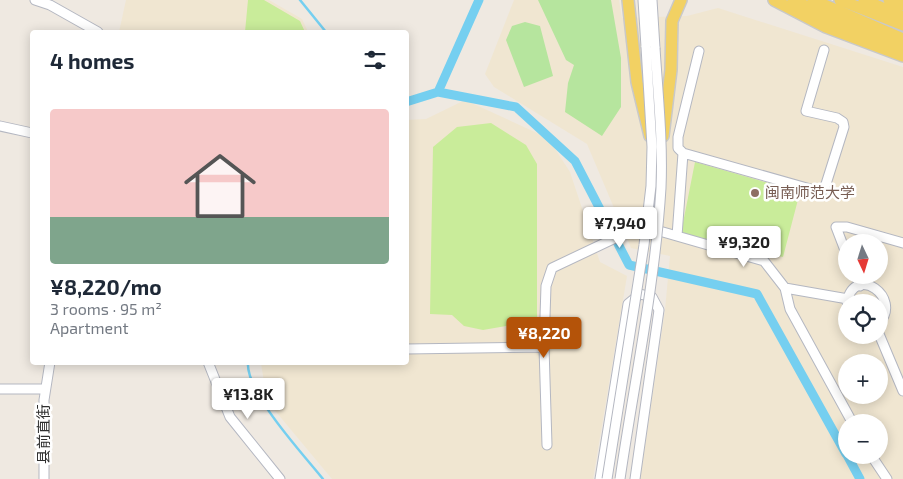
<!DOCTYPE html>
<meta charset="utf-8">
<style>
:root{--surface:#fff;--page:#f6f6f7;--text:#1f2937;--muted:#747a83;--line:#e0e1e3;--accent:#b45309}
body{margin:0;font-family:"Exo 2","Noto Sans SC",sans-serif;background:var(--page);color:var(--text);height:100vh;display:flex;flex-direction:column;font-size:19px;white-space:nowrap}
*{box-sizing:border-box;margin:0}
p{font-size:16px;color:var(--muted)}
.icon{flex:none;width:28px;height:28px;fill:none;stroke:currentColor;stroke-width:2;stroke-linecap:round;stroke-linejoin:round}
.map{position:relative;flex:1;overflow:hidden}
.drawer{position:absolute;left:30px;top:30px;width:379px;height:335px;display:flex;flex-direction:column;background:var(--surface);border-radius:5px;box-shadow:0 2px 12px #0003}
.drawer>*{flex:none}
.needle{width:32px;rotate:176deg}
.tools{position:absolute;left:838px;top:234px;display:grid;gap:10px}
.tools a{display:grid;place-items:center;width:50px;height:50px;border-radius:50%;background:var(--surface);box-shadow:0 2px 12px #0003;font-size:25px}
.price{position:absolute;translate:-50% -42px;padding:0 11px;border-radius:5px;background:#fff;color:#222;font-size:16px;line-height:32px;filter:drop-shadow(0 1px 2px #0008)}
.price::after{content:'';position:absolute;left:50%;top:30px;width:15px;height:11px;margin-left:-8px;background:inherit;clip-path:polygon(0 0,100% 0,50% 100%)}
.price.current{background:var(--accent);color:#fff}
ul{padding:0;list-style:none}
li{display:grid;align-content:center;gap:10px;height:265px;padding:0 20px}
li+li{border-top:1px solid var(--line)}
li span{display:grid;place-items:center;height:155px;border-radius:5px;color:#555}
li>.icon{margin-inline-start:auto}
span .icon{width:90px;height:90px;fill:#fffc;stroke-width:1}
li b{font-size:21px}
h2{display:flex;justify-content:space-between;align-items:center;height:60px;padding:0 20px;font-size:21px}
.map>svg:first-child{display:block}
</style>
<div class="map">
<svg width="903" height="479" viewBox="0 0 903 479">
<rect width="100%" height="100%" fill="#efe9e1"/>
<path fill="#f0e6d1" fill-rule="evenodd" d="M 126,0 L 269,0 L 302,19 L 308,32 L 119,32 Z
M 514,0 L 619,0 L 622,18 L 687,16 L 718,8 L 903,67 L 903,479 L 640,479 L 665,310 L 670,256 L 631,248 L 587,144 L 494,87 L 485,74 ZM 846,242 L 879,242 L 879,275 L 846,275 ZM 846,302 L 879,302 L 879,335 L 846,335 ZM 846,362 L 879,362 L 879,395 L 846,395 ZM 846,422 L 879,422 L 879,455 L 846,455 Z
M 465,100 L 548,138 L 570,172 L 600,262 L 627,276 L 593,479 L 332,479 L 267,401 L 261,363 L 406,362 L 406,120 L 426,119 Z"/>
<path fill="#b6e59e" d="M 538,0 L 611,0 L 621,58 L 621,107 L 602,136 L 565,112 L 568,83 L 574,65 L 566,60 Z
M 525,22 L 540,26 L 553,76 L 524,87 L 506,40 L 512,26 Z"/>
<path fill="#c9ec9a" d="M 248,0 L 264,0 L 300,21 L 305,32 L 245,32 Z
M 491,123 L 526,145 L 537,164 L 537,318 L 518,319 L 506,326 L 483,330 L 464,326 L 452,315 L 430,314 L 433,147 L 457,127 Z
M 695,162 L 800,192 L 783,257 L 681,233 Z"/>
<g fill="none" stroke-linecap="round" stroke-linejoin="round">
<path stroke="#75cff0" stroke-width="2.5" d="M 300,0 L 326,32
M 248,362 C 245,392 304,455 323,479"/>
<path stroke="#75cff0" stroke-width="9" d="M 479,0 L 438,92 L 516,107 L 575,161 L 629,265 L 757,294 L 846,454
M 406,102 L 438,92
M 847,455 L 860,479"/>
<g stroke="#b4b7c1" stroke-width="11">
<path id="minor" d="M 35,0 L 50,5 L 98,32
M 643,0 L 646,47
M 652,0 L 655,48
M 699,51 L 678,137 L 678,148 L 683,153 L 821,192 L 826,184 L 844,127 L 843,122 L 837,118 L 806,111 L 824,50
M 0,126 L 32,133
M 677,236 L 683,153
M 846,253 L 836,227 L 847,227 L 903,243
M 856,275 L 860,286
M 785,288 L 790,309 L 852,422
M 847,302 C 855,263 903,298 879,323
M 879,334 L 903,391
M 544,347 L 547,445
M 406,349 L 544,347 L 546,286 L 552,268 L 630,231 L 649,228 L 764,261 L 785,288 L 848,299
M 208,362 L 230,417 L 280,479
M 0,389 L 44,389
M 871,455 L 887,479
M 44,479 L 44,400 L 50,362
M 600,479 L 628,304 L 640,294 L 652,297 L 659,310 L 635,479"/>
</g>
<g stroke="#c9c9c9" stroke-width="14">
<path id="major" d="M 628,0 L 637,82 L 650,136
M 774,0 L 826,27 L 903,56
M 793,0 L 856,30 L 903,47
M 813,0 L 903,39
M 840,0 L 903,25
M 864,0 L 903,17
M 889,0 L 903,5
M 663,136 L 671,70 L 672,21 L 681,0"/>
</g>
<use href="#minor" stroke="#fff" stroke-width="9"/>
<use href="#major" stroke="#f2d163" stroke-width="11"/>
<g stroke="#b4b7c1" stroke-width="11" stroke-linecap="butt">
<path id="minor-bridge" d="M 607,479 L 644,245 L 651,186 L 652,147 L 646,47
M 620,479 C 634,383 655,285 661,188 C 663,142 658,94 655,48"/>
</g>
<use href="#minor-bridge" stroke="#fff" stroke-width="9"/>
</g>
<circle fill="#8d6e63" stroke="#fff" stroke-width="2" cx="755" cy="193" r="5"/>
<g text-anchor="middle" stroke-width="5" stroke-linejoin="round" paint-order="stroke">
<g font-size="15" fill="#785e54" stroke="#fff" text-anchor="start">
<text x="765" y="198">闽南师范大学</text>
</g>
<g font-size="15" fill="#2e2e2e" stroke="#fff">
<text transform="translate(44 434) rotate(-90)" y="5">县前直街</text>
</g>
</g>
</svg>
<div class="tools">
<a><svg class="needle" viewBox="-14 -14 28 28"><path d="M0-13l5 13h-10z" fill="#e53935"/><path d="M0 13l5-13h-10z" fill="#747a83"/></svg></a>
<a><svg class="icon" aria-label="locate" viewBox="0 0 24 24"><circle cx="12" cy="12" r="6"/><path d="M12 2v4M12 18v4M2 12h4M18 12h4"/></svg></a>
<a>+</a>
<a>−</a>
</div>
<b class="price" style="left:620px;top:249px">¥7,940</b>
<b class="price" style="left:744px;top:268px">¥9,320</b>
<b class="price current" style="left:544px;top:359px">¥8,220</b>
<b class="price" style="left:248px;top:420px">¥13.8K</b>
<section class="drawer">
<h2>4 homes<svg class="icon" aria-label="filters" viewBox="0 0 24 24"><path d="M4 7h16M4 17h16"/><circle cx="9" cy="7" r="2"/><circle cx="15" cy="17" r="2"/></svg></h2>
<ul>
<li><span style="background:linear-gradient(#f6c9c9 70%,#7fa58c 0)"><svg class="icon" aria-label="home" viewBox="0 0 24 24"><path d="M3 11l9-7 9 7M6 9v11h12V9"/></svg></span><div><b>¥8,220/mo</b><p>3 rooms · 95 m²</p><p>Apartment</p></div></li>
</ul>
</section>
</div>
